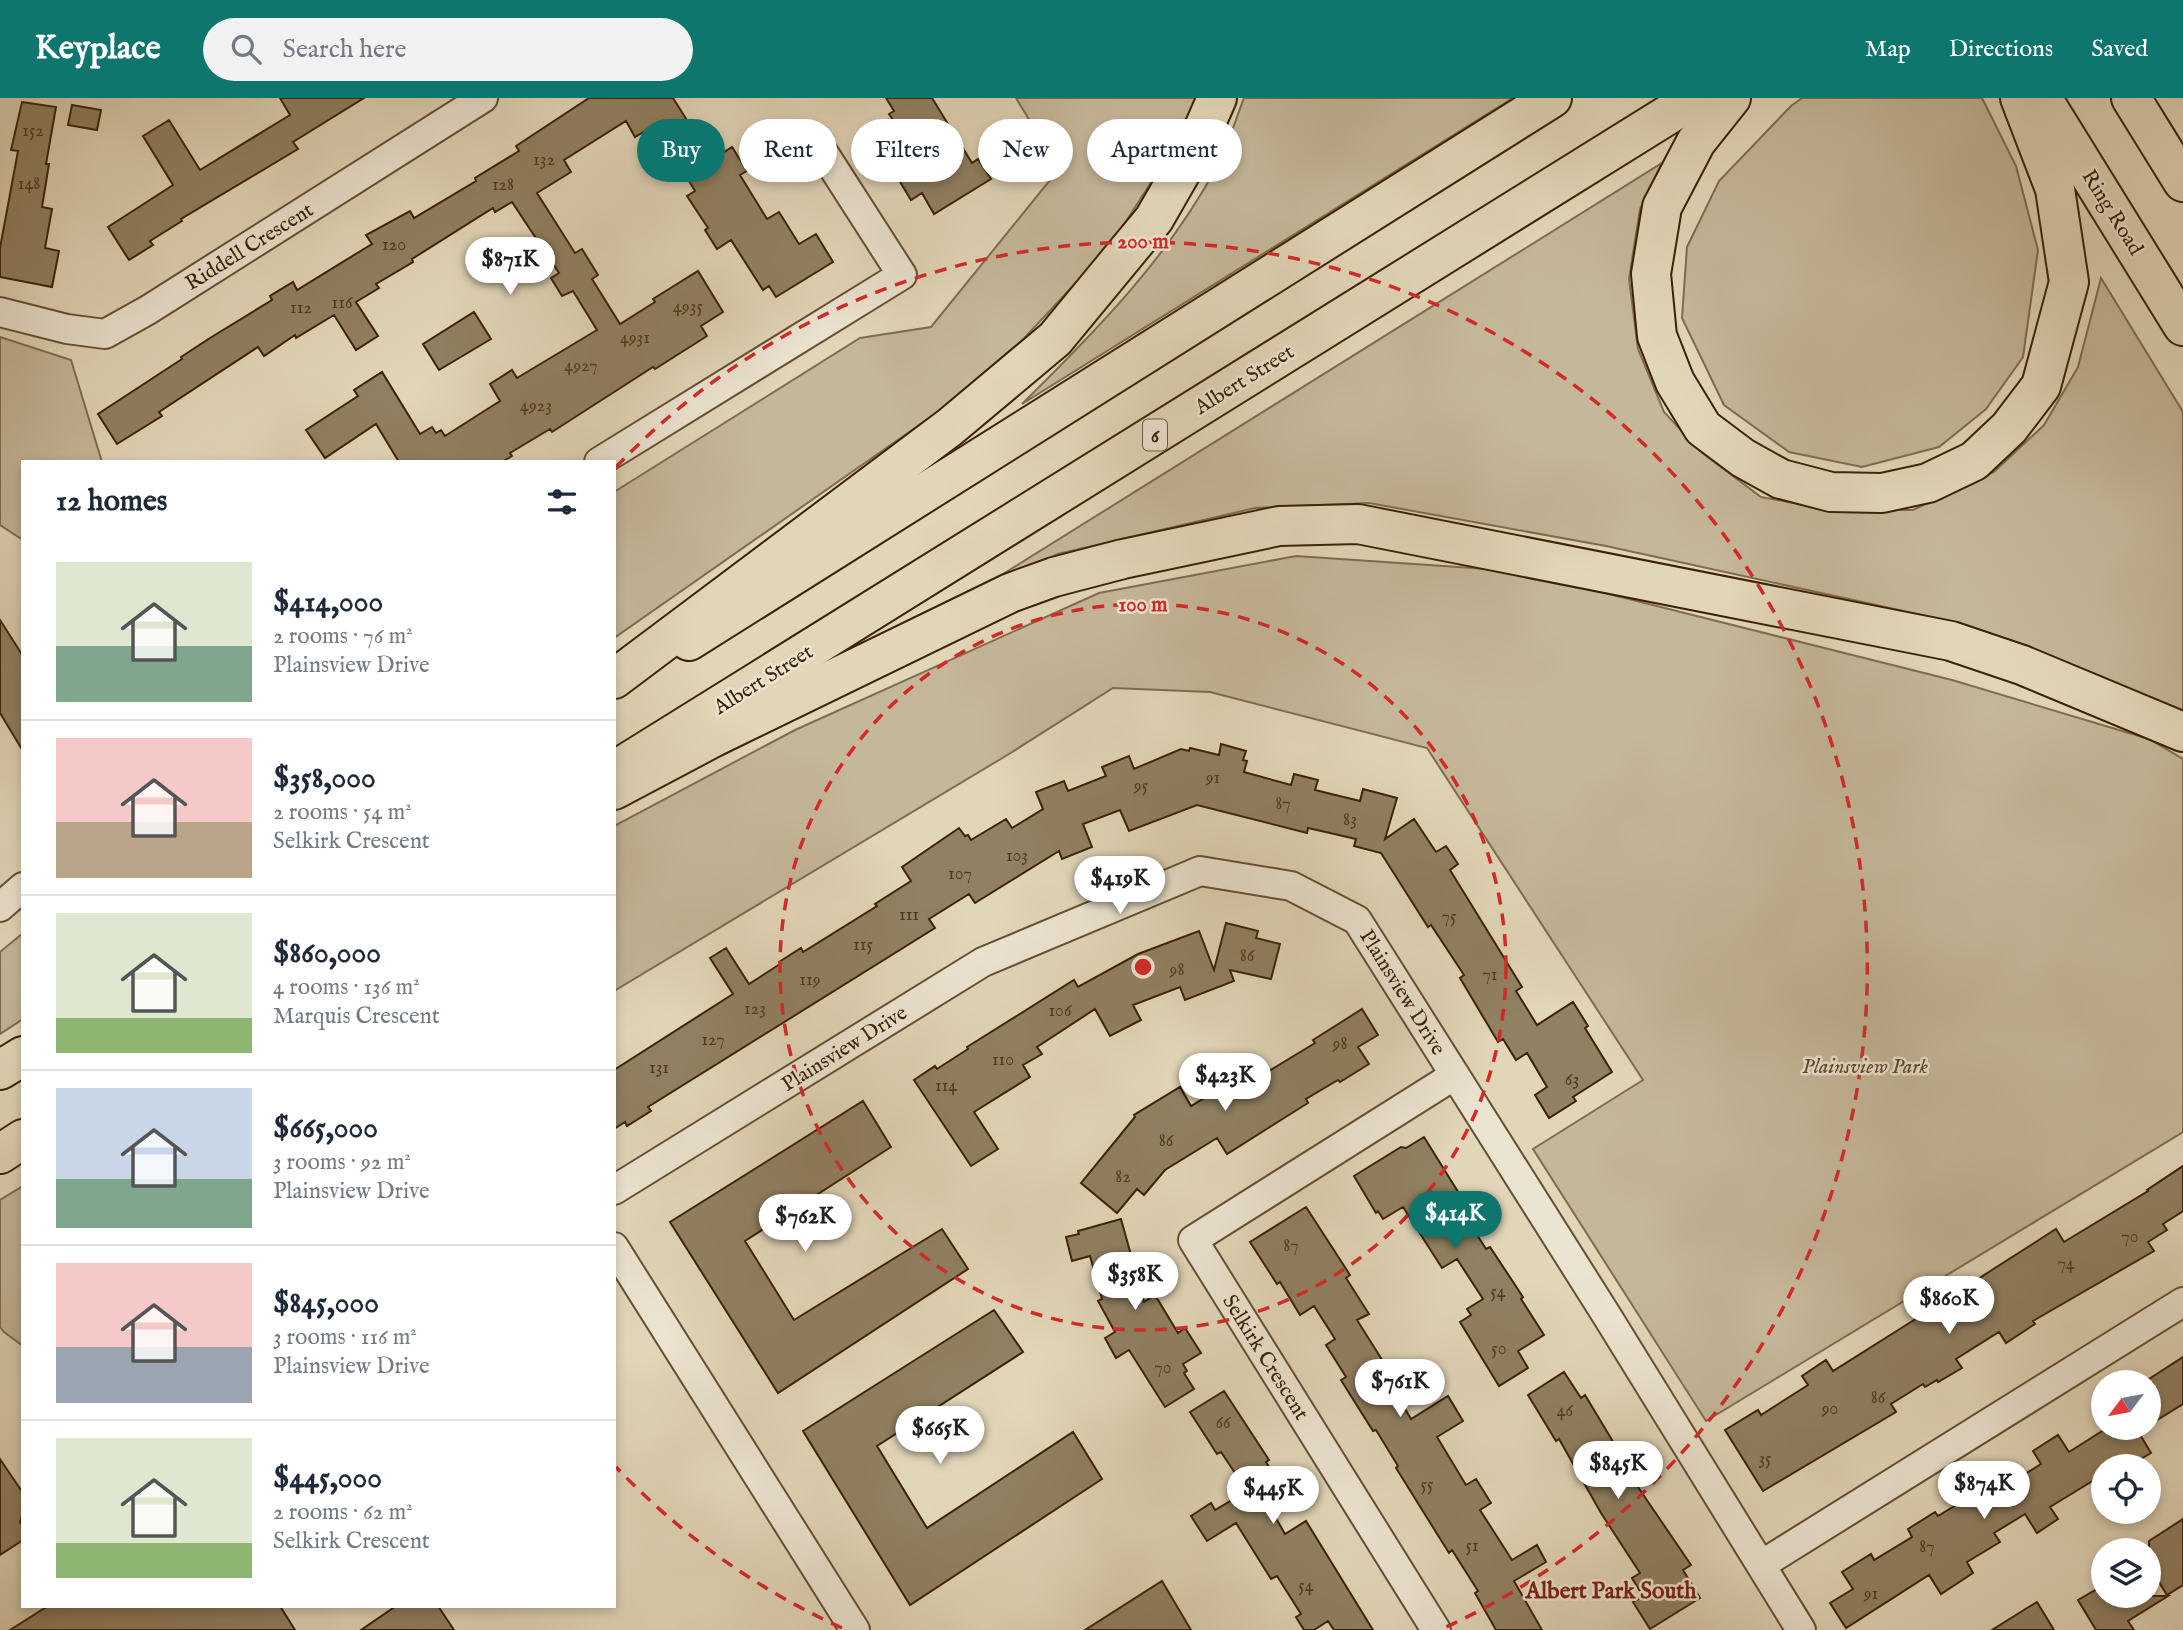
<!DOCTYPE html>
<meta charset="utf-8">
<style>
:root{--surface:#fff;--page:#f2f2f3;--text:#1f2937;--muted:#747a83;--line:#e0e1e3;--accent:#0f766e}
body{margin:0;font-family:"IM FELL English",serif;background:var(--page);color:var(--text);height:100vh;display:flex;flex-direction:column;font-size:26px;white-space:nowrap}
*{box-sizing:border-box;margin:0}
p{font-size:23px;color:var(--muted)}
.icon{flex:none;width:38px;height:38px;fill:none;stroke:currentColor;stroke-width:2;stroke-linecap:round;stroke-linejoin:round}
.map{position:relative;flex:1;overflow:hidden}
.side{position:absolute;left:21px;top:362px;width:595px;height:1148px;display:flex;flex-direction:column;background:var(--surface);border-radius:0px;box-shadow:0 4px 10px #0003}
.side>*{flex:none}
.guide{position:absolute;left:637px;top:21px;width:665px;height:63px;display:flex;gap:14px}
.needle{width:46px;rotate:238deg}
.fabs{position:absolute;left:2091px;top:1272px;display:grid;gap:14px}
.fabs a{display:grid;place-items:center;width:70px;height:70px;border-radius:50%;background:var(--surface);box-shadow:0 4px 10px #0003;font-size:35px}
.price{position:absolute;translate:-50% -60px;padding:0 16px;border-radius:24px;background:#fff;color:#222;font-size:23px;line-height:46px;filter:drop-shadow(0 2px 4px #0008)}
.price::after{content:'';position:absolute;left:50%;top:42px;width:21px;height:16px;margin-left:-10px;background:inherit;clip-path:polygon(0 0,100% 0,50% 100%)}
.price.selected{background:var(--accent);color:#fff}
ul{padding:0;list-style:none}
li{display:flex;align-items:center;gap:21px;height:175px;padding:0 35px}
li+li{border-top:2px solid var(--line)}
li span{display:grid;place-items:center;flex:none;width:196px;height:140px;border-radius:0px;color:#555}
li>.icon{margin-inline-start:auto}
span .icon{width:84px;height:84px;fill:#fffc;stroke-width:1}
li b{font-size:30px}
h2{display:flex;justify-content:space-between;align-items:center;height:84px;padding:0 35px;font-size:30px}
.pill{padding:0 24px;border-radius:32px;background:var(--surface);box-shadow:0 4px 10px #0003;font-size:24px;line-height:63px}
.pill.selected{background:var(--accent);color:#fff}
header{display:flex;align-items:center;gap:42px;box-sizing:border-box;height:98px;padding:0 35px;background:var(--accent);color:#fff}
header strong{font-size:33px}
nav{display:flex;gap:38px;margin-inline-start:auto;font-size:24px}
.search{width:490px;height:63px;background:var(--page);display:flex;align-items:center;gap:18px;box-sizing:border-box;padding:0 24px;border-radius:38px;color:var(--muted);font-size:26px}
.map>svg:first-child{display:block}
</style>
<header>
<strong>Keyplace</strong>
<div class="search"><svg class="icon" aria-label="search" viewBox="0 0 24 24"><circle cx="10" cy="10" r="6"/><path d="M15 15l6 6"/></svg>Search here</div>
<nav><a>Map</a><a>Directions</a><a>Saved</a></nav>
</header>
<div class="map">
<svg width="2183" height="1532" viewBox="0 0 2183 1532">
<rect width="100%" height="100%" fill="#e2d6b9"/>
<filter id="stains"><feTurbulence type="fractalNoise" baseFrequency=".00286" numOctaves="4"/><feColorMatrix values="0 0 0 0 .2 0 0 0 0 .09 0 0 0 0 .02 0 0 0 .5 -.17"/></filter>
<radialGradient id="worn" r=".72"><stop offset=".6" stop-color="#630" stop-opacity="0"/><stop offset="1" stop-color="#630" stop-opacity=".3"/></radialGradient>
<path fill="#c5b79a" stroke="#806c4f" stroke-width="2" d="M 1016,0 L 1200,0 L 1194,18 L 1110,148 L 988,279 L 614,540 L 614,394 L 860,240 L 931,229 L 1059,71 Z
M 1244,0 L 1513,0 L 1022,306 C 1095,234 1167,161 1216,70 C 1228,48 1235,23 1244,0 Z
M 1802,0 L 1982,0 L 2016,68 L 2038,152 L 2023,259 L 1986,311 L 1939,349 L 1862,369 L 1789,354 L 1724,307 L 1682,220 L 1687,149 L 1719,83 L 1791,8 Z
M 1662,65 L 1640,111 L 1629,181 L 1638,251 L 1664,314 L 1701,354 L 1761,399 L 1833,412 L 1913,412 L 1994,374 L 2044,327 L 2078,269 L 2101,180 L 2183,314 L 2183,617 L 1949,523 L 1606,448 L 1369,405 L 1255,410 L 1058,456 L 971,496 Z
M 0,239 L 71,262 L 102,364 L 23,364 L 23,442 L 0,427 Z
M 1296,458 L 1517,473 L 1952,582 L 2149,641 L 2183,661 L 2183,1034 L 1706,1323 L 1533,1051 L 1643,982 L 1427,650 L 1210,594 L 1113,590 L 1009,656 L 614,893 L 614,728 L 795,632 L 1099,495 Z
M 23,835 L 23,921 L 0,936 L 0,854 Z
M 23,1088 L 23,1248 L 4,1234 L 0,1229 L 0,1102 Z"/>
<path fill="#918062" stroke="#3a2204" stroke-width="2" d="M 280,0 L 364,0 L 293,44 L 298,51 L 181,121 L 182,123 L 150,143 L 153,147 L 129,162 L 108,129 L 173,87 L 143,38 L 169,22 L 200,72 L 290,17 Z
M 589,0 L 673,0 L 712,62 L 732,49 L 747,73 L 740,77 L 767,121 L 779,114 L 799,146 L 816,136 L 833,164 L 776,199 L 769,188 L 763,192 L 731,142 L 717,151 L 705,132 L 708,130 L 687,98 L 695,93 L 655,27 L 635,39 L 626,23 L 564,62 L 571,74 L 537,95 L 575,155 L 582,151 L 598,177 L 592,181 L 620,226 L 655,204 L 653,201 L 698,173 L 723,214 L 701,228 L 707,238 L 655,271 L 653,269 L 552,334 L 550,331 L 510,355 L 512,358 L 502,364 L 399,364 L 376,326 L 325,360 L 306,332 L 358,298 L 354,292 L 382,274 L 420,336 L 432,329 L 436,335 L 441,332 L 445,338 L 500,303 L 490,286 L 512,272 L 517,280 L 597,232 L 573,193 L 562,198 L 551,180 L 559,175 L 512,104 L 495,114 L 493,110 L 412,161 L 413,164 L 376,186 L 379,190 L 356,204 L 378,238 L 356,252 L 334,217 L 296,240 L 295,237 L 264,258 L 258,249 L 159,314 L 162,318 L 117,346 L 98,316 L 182,261 L 181,259 L 210,240 L 272,202 L 270,198 L 293,184 L 297,192 L 372,146 L 366,137 L 410,113 L 414,120 L 476,83 L 475,80 L 519,53 L 516,48 Z
M 886,0 L 932,0 L 972,65 L 978,61 L 991,81 L 934,116 L 922,95 L 911,102 L 896,77 L 907,70 L 891,43 L 902,36 L 889,16 L 894,13 Z
M 22,4 L 56,9 L 46,66 L 49,66 L 42,109 L 52,111 L 45,150 L 59,153 L 52,189 L 0,179 L 0,150 L 18,53 L 11,52 Z
M 72,7 L 101,12 L 97,32 L 68,27 Z
M 474,214 L 491,241 L 439,272 L 423,246 Z
M 0,522 L 23,558 L 23,653 L 0,615 Z
M 1221,646 L 1246,653 L 1243,662 L 1247,663 L 1244,674 L 1291,687 L 1294,676 L 1318,682 L 1315,692 L 1360,703 L 1363,691 L 1397,700 L 1385,741 L 1414,721 L 1436,754 L 1446,748 L 1458,766 L 1450,772 L 1522,889 L 1516,893 L 1537,927 L 1573,904 L 1588,928 L 1585,930 L 1612,974 L 1573,999 L 1576,1003 L 1549,1020 L 1535,997 L 1547,989 L 1527,955 L 1516,962 L 1503,941 L 1498,944 L 1460,880 L 1464,877 L 1431,827 L 1428,829 L 1381,755 L 1354,748 L 1356,741 L 1308,730 L 1307,735 L 1197,707 L 1129,733 L 1120,712 L 1083,726 L 1092,749 L 1062,761 L 1059,753 L 975,805 L 969,796 L 929,821 L 935,830 L 648,1009 L 651,1013 L 627,1028 L 625,1024 L 614,1031 L 614,972 L 733,896 L 710,860 L 726,850 L 749,886 L 780,866 L 779,864 L 801,850 L 803,854 L 877,808 L 875,806 L 911,783 L 902,769 L 959,730 L 965,738 L 968,737 L 971,742 L 1006,721 L 1012,730 L 1043,711 L 1036,694 L 1064,683 L 1068,693 L 1106,678 L 1102,669 L 1129,658 L 1134,671 L 1181,651 L 1189,653 L 1190,650 L 1219,657 Z
M 1226,825 L 1258,833 L 1256,840 L 1280,846 L 1271,881 L 1230,872 L 1234,883 L 1185,902 L 1180,889 L 1133,907 L 1141,922 L 1110,938 L 1095,911 L 1037,949 L 1042,956 L 1023,967 L 1030,979 L 974,1014 L 998,1051 L 971,1068 L 914,982 L 935,968 L 937,971 L 968,951 L 967,949 L 1074,882 L 1078,889 L 1138,856 L 1199,833 L 1214,872 Z
M 1362,911 L 1378,937 L 1358,949 L 1369,966 L 1340,984 L 1338,982 L 1306,1001 L 1308,1005 L 1227,1056 L 1217,1040 L 1165,1072 L 1144,1097 L 1137,1091 L 1117,1115 L 1081,1085 L 1135,1019 L 1134,1017 L 1180,989 L 1191,1008 L 1248,973 L 1254,982 L 1315,945 L 1313,942 Z
M 863,1003 L 891,1049 L 745,1143 L 794,1222 L 942,1131 L 968,1171 L 778,1295 L 670,1124 Z
M 1424,1039 L 1470,1113 L 1464,1116 L 1486,1151 L 1490,1149 L 1523,1199 L 1521,1201 L 1544,1237 L 1518,1253 L 1528,1270 L 1499,1288 L 1460,1224 L 1471,1217 L 1467,1211 L 1483,1201 L 1457,1161 L 1442,1170 L 1403,1109 L 1383,1121 L 1378,1113 L 1376,1115 L 1354,1078 L 1401,1049 L 1406,1050 Z
M 2183,1068 L 2183,1113 L 2163,1126 L 2167,1132 L 2148,1144 L 2154,1153 L 2033,1223 L 2035,1226 L 2006,1245 L 1999,1234 L 1956,1261 L 1962,1270 L 1938,1284 L 1937,1282 L 1925,1289 L 1923,1286 L 1891,1306 L 1896,1314 L 1763,1393 L 1725,1332 L 1758,1312 L 1761,1317 L 1808,1287 L 1802,1278 L 1826,1262 L 1833,1273 L 1922,1217 L 1921,1215 L 1944,1200 L 1945,1202 L 2056,1131 L 2064,1144 L 2148,1093 L 2147,1092 Z
M 1306,1109 L 1350,1177 L 1346,1180 L 1369,1216 L 1357,1222 L 1396,1284 L 1391,1287 L 1411,1321 L 1448,1298 L 1463,1323 L 1437,1339 L 1466,1387 L 1476,1381 L 1491,1405 L 1480,1412 L 1512,1462 L 1537,1447 L 1546,1464 L 1514,1483 L 1542,1532 L 1496,1532 L 1475,1495 L 1478,1493 L 1452,1452 L 1449,1455 L 1396,1370 L 1398,1368 L 1376,1332 L 1373,1333 L 1341,1282 L 1346,1279 L 1326,1247 L 1335,1241 L 1314,1208 L 1300,1217 L 1280,1184 L 1277,1186 L 1250,1144 Z
M 1121,1121 L 1144,1204 L 1155,1197 L 1178,1235 L 1185,1230 L 1201,1255 L 1183,1266 L 1187,1273 L 1184,1275 L 1194,1291 L 1165,1309 L 1129,1252 L 1116,1260 L 1105,1240 L 1115,1234 L 1098,1203 L 1102,1201 L 1090,1158 L 1072,1163 L 1066,1139 L 1079,1136 L 1078,1133 Z
M 994,1212 L 1023,1254 L 877,1348 L 927,1430 L 1073,1334 L 1102,1381 L 910,1507 L 803,1333 Z
M 2183,1259 L 2183,1306 L 2149,1327 L 2149,1281 Z
M 1564,1274 L 1581,1300 L 1585,1297 L 1624,1362 L 1621,1364 L 1691,1467 L 1683,1472 L 1700,1500 L 1650,1531 L 1633,1504 L 1643,1498 L 1632,1480 L 1640,1475 L 1601,1415 L 1559,1341 L 1556,1343 L 1528,1297 Z
M 1224,1293 L 1269,1362 L 1266,1364 L 1279,1385 L 1262,1396 L 1285,1436 L 1306,1423 L 1373,1532 L 1334,1532 L 1328,1523 L 1314,1532 L 1304,1532 L 1296,1519 L 1301,1516 L 1277,1478 L 1271,1481 L 1236,1425 L 1207,1443 L 1191,1418 L 1211,1405 L 1215,1412 L 1247,1393 L 1221,1354 L 1217,1356 L 1190,1314 Z
M 2107,1330 L 2136,1330 L 2151,1355 L 2129,1368 L 2104,1368 L 2104,1376 L 2050,1409 L 2058,1421 L 2037,1435 L 2025,1416 L 1994,1435 L 2000,1444 L 1967,1464 L 1973,1475 L 1941,1496 L 1929,1477 L 1846,1530 L 1830,1505 L 1853,1491 L 1842,1474 L 1871,1456 L 1874,1462 L 1912,1439 L 1908,1431 L 1935,1414 L 1938,1418 L 1974,1396 L 1971,1391 L 1993,1378 L 2001,1391 L 2041,1366 L 2033,1353 L 2058,1337 L 2069,1354 Z
M 0,1361 L 23,1395 L 23,1414 L 20,1424 L 23,1429 L 23,1442 L 0,1457 Z
M 2183,1421 L 2183,1487 L 2167,1497 L 2149,1468 L 2149,1443 Z
M 1162,1483 L 1191,1532 L 1085,1532 Z
M 2104,1487 L 2104,1498 L 2168,1498 L 2128,1523 L 2134,1532 L 2096,1532 L 2078,1502 Z
M 2037,1504 L 2054,1532 L 1992,1532 L 2027,1510 Z
M 48,1508 L 280,1508 L 295,1532 L 10,1532 Z
M 396,1508 L 438,1508 L 454,1532 L 361,1532 Z"/>
<g fill="none" stroke-linecap="round" stroke-linejoin="round">
<g stroke="#644f31" stroke-width="32">
<path id="street" d="M 0,214 L 67,231 L 105,236 L 148,212 L 483,0
M 599,364 L 902,177 L 825,57
M 0,809 L 23,789
M 614,1092 L 983,864 L 1200,773 L 1291,788 L 1357,822 L 1607,1218 L 1801,1532
M 614,1149 L 855,1532
M 1761,1467 L 2183,1204
M 1436,1532 L 1193,1142 L 1455,977"/>
</g>
<g stroke="#3a2204" stroke-width="42">
<path id="primary" d="M 689,543 L 1552,0
M 614,673 L 1695,0
M 0,972 L 23,958
M 0,1056 L 23,1041"/>
</g>
<g stroke="#3a2204" stroke-width="42">
<path id="highway" d="M 1731,0 L 1696,44 L 1662,109 L 1651,176 L 1657,238 L 1675,284 L 1703,330 L 1743,360 L 1781,381 L 1831,394 L 1882,395 L 1928,385 L 1974,363 L 2009,330 L 2041,288 L 2069,184 L 2055,91 L 2020,0
M 2042,0 L 2183,228
M 2131,0 L 2183,84
M 614,581 L 950,329 L 1055,241 L 1154,121 L 1196,48 L 1217,0
M 614,692 L 714,639 L 1010,495 L 1054,479 L 1123,461 L 1279,428 L 1358,426 L 1951,543 L 2022,567 L 2183,634"/>
</g>
<use href="#street" stroke="#ece4d2" stroke-width="28"/>
<use href="#primary" stroke="#e2d6b9" stroke-width="38"/>
<use href="#highway" stroke="#e2d6b9" stroke-width="38"/>
</g>
<g fill="none" stroke="#d62828" stroke-width="3.5" stroke-dasharray="12 9">
<circle cx="1143" cy="869" r="363"/>
<path d="M842 1530A726 726 0 0 1 616 1369M616 369A726 726 0 1 1 1444 1530"/>
</g>
<g text-anchor="middle" stroke-width="5" stroke-linejoin="round" paint-order="stroke">
<g font-size="18" fill="#503a1c">
<text x="33" y="38">152</text>
<text x="544" y="67">132</text>
<text x="29" y="91">148</text>
<text x="503" y="92">128</text>
<text x="394" y="152">120</text>
<text x="342" y="210">116</text>
<text x="688" y="214">4935</text>
<text x="301" y="215">112</text>
<text x="635" y="245">4931</text>
<text x="581" y="273">4927</text>
<text x="536" y="313">4923</text>
<text x="1213" y="685">91</text>
<text x="1141" y="693">95</text>
<text x="1283" y="711">87</text>
<text x="1350" y="727">83</text>
<text x="1017" y="763">103</text>
<text x="960" y="781">107</text>
<text x="909" y="822">111</text>
<text x="1449" y="824">75</text>
<text x="863" y="852">115</text>
<text x="1247" y="863">86</text>
<text x="1177" y="877">98</text>
<text x="1490" y="882">71</text>
<text x="810" y="887">119</text>
<text x="755" y="916">123</text>
<text x="1060" y="918">106</text>
<text x="713" y="947">127</text>
<text x="1340" y="951">98</text>
<text x="1003" y="967">110</text>
<text x="659" y="975">131</text>
<text x="1572" y="987">63</text>
<text x="946" y="993">114</text>
<text x="1166" y="1048">86</text>
<text x="1123" y="1084">82</text>
<text x="2130" y="1144">70</text>
<text x="1291" y="1153">87</text>
<text x="2066" y="1171">74</text>
<text x="1498" y="1199">54</text>
<text x="1499" y="1256">50</text>
<text x="1163" y="1275">70</text>
<text x="1878" y="1305">86</text>
<text x="1830" y="1316">90</text>
<text x="1565" y="1318">46</text>
<text x="1223" y="1330">66</text>
<text x="1765" y="1366">35</text>
<text x="1427" y="1392">55</text>
<text x="1472" y="1453">51</text>
<text x="1927" y="1454">87</text>
<text x="1306" y="1493">54</text>
<text x="1871" y="1501">91</text>
</g>
<rect fill="#ece4d2" stroke="#6f5c42" stroke-width="2" x="1143" y="321.5" width="24" height="31" rx="5"/>
<g font-size="19" font-weight="bold" fill="#3a2204">
<text x="1155" y="344">6</text>
</g>
<g font-size="21" fill="#3a2204" stroke="#ece4d2">
<text transform="translate(2113 114) rotate(58)" y="7">Ring Road</text>
<text transform="translate(249 148) rotate(-32)" y="7">Riddell Crescent</text>
<text transform="translate(1244 281) rotate(-32)" y="7">Albert Street</text>
<text transform="translate(763 581) rotate(-32)" y="7">Albert Street</text>
<text transform="translate(1403 894) rotate(58)" y="7">Plainsview Drive</text>
<text transform="translate(844 950) rotate(-32)" y="7">Plainsview Drive</text>
<text transform="translate(1266 1259) rotate(58)" y="7">Selkirk Crescent</text>
</g>
<g font-size="21" font-style="italic" fill="#5d472a" stroke="#ece4d2">
<text x="1865" y="975">Plainsview Park</text>
</g>
<g font-size="23" font-weight="bold" fill="#7a1f14" stroke="#ece4d2">
<text x="1611" y="1500">Albert Park South</text>
</g>
</g>
<circle cx="1143" cy="869" r="10" fill="#d62828" stroke="#ece4d2" stroke-width="3.5"/>
<g font-size="21" text-anchor="middle" font-weight="bold" fill="#d62828" stroke="#ece4d2" stroke-width="5" stroke-linejoin="round" paint-order="stroke">
<text x="1143" y="150">200 m</text>
<text x="1143" y="513">100 m</text>
</g>
<rect width="100%" height="100%" filter="url(#stains)"/>
<rect width="100%" height="100%" fill="url(#worn)"/>
</svg>
<div class="fabs">
<a><svg class="needle" viewBox="-14 -14 28 28"><path d="M0-13l5 13h-10z" fill="#e53935"/><path d="M0 13l5-13h-10z" fill="#747a83"/></svg></a>
<a><svg class="icon" aria-label="locate" viewBox="0 0 24 24"><circle cx="12" cy="12" r="6"/><path d="M12 2v4M12 18v4M2 12h4M18 12h4"/></svg></a>
<a><svg class="icon" aria-label="layers" viewBox="0 0 24 24"><path d="M12 4l9 5-9 5-9-5zM3 14l9 5 9-5"/></svg></a>
</div>
<b class="price" style="left:510px;top:199px">$871K</b>
<b class="price" style="left:1120px;top:818px">$419K</b>
<b class="price" style="left:1225px;top:1015px">$423K</b>
<b class="price selected" style="left:1455px;top:1153px">$414K</b>
<b class="price" style="left:805px;top:1156px">$762K</b>
<b class="price" style="left:1135px;top:1214px">$358K</b>
<b class="price" style="left:1949px;top:1238px">$860K</b>
<b class="price" style="left:1400px;top:1321px">$761K</b>
<b class="price" style="left:940px;top:1368px">$665K</b>
<b class="price" style="left:1618px;top:1403px">$845K</b>
<b class="price" style="left:1984px;top:1423px">$874K</b>
<b class="price" style="left:1273px;top:1428px">$445K</b>
<div class="guide">
<a class="pill selected">Buy</a>
<a class="pill">Rent</a>
<a class="pill">Filters</a>
<a class="pill">New</a>
<a class="pill">Apartment</a>
</div>
<section class="side">
<h2>12 homes<svg class="icon" aria-label="filters" viewBox="0 0 24 24"><path d="M4 7h16M4 17h16"/><circle cx="9" cy="7" r="2"/><circle cx="15" cy="17" r="2"/></svg></h2>
<ul>
<li><span style="background:linear-gradient(#dfe7d0 60%,#7fa58c 0)"><svg class="icon" aria-label="home" viewBox="0 0 24 24"><path d="M3 11l9-7 9 7M6 9v11h12V9"/></svg></span><div><b>$414,000</b><p>2 rooms · 76 m²</p><p>Plainsview Drive</p></div></li>
<li><span style="background:linear-gradient(#f6c9c9 60%,#b9a48a 0)"><svg class="icon" aria-label="home" viewBox="0 0 24 24"><path d="M3 11l9-7 9 7M6 9v11h12V9"/></svg></span><div><b>$358,000</b><p>2 rooms · 54 m²</p><p>Selkirk Crescent</p></div></li>
<li><span style="background:linear-gradient(#dfe7d0 75%,#8fb573 0)"><svg class="icon" aria-label="home" viewBox="0 0 24 24"><path d="M3 11l9-7 9 7M6 9v11h12V9"/></svg></span><div><b>$860,000</b><p>4 rooms · 136 m²</p><p>Marquis Crescent</p></div></li>
<li><span style="background:linear-gradient(#c9d6e8 65%,#7fa58c 0)"><svg class="icon" aria-label="home" viewBox="0 0 24 24"><path d="M3 11l9-7 9 7M6 9v11h12V9"/></svg></span><div><b>$665,000</b><p>3 rooms · 92 m²</p><p>Plainsview Drive</p></div></li>
<li><span style="background:linear-gradient(#f6c9c9 60%,#9aa5b1 0)"><svg class="icon" aria-label="home" viewBox="0 0 24 24"><path d="M3 11l9-7 9 7M6 9v11h12V9"/></svg></span><div><b>$845,000</b><p>3 rooms · 116 m²</p><p>Plainsview Drive</p></div></li>
<li><span style="background:linear-gradient(#dfe7d0 75%,#8fb573 0)"><svg class="icon" aria-label="home" viewBox="0 0 24 24"><path d="M3 11l9-7 9 7M6 9v11h12V9"/></svg></span><div><b>$445,000</b><p>2 rooms · 62 m²</p><p>Selkirk Crescent</p></div></li>
</ul>
</section>
</div>
